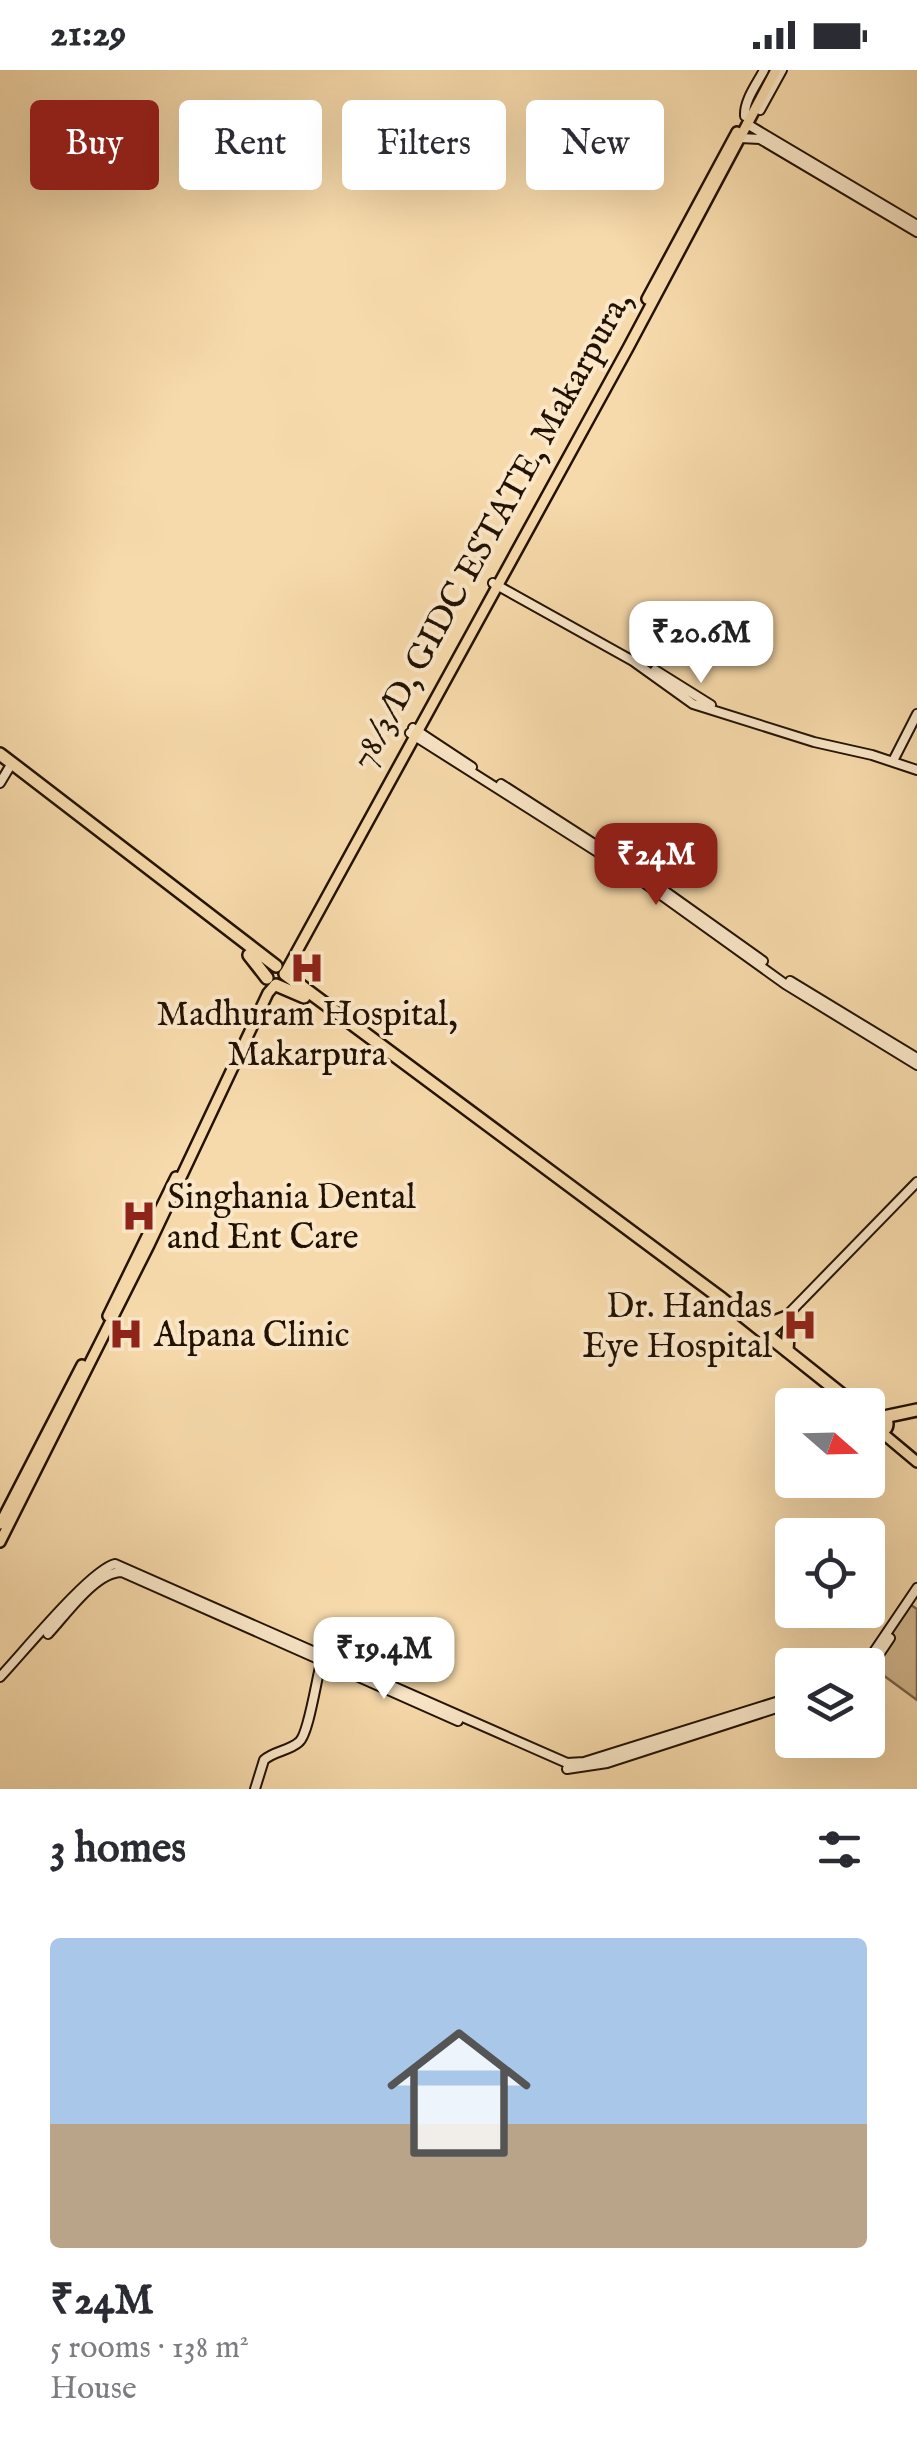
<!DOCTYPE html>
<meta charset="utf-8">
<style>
:root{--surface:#fff;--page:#f7f7f7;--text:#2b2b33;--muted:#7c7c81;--line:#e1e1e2;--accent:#8f2418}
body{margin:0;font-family:"IM FELL English",serif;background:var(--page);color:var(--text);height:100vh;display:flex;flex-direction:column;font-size:38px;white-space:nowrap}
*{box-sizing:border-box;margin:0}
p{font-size:32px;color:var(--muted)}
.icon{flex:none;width:55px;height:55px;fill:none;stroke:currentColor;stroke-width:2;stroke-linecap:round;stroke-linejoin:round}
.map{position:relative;height:1719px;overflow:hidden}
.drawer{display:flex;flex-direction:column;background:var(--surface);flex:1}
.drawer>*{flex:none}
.banner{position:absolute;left:30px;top:30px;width:858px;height:90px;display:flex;gap:20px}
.needle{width:65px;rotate:110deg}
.controls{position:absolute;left:775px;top:1318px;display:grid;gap:20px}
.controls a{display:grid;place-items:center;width:110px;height:110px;border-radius:10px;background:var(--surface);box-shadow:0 10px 40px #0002;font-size:50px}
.price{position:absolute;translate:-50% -85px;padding:0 22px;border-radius:20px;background:#fff;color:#222;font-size:32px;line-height:65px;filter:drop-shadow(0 2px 5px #0008)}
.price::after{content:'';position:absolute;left:50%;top:60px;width:30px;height:22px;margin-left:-15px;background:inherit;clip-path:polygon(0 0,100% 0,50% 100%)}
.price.on{background:var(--accent);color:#fff}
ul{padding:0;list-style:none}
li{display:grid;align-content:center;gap:20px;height:530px;padding:0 50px}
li+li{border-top:2px solid var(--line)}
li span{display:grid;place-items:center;height:310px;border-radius:10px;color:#555}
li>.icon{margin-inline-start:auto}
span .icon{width:180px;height:180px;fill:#fffc;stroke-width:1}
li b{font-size:42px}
h2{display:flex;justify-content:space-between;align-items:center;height:120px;padding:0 50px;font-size:42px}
.pill{padding:0 35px;border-radius:10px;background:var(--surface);box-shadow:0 10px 40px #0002;font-size:35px;line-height:90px}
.pill.on{background:var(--accent);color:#fff}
.status{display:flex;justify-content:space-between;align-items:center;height:70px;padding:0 50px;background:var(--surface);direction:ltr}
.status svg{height:28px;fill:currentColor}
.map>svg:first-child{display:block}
</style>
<div class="status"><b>21:29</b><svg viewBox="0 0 49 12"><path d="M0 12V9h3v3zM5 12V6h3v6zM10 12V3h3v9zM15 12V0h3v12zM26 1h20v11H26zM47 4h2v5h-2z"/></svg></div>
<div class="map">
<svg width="917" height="1719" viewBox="0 0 917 1719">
<rect width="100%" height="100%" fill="#f7daab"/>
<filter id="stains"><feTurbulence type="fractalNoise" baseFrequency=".002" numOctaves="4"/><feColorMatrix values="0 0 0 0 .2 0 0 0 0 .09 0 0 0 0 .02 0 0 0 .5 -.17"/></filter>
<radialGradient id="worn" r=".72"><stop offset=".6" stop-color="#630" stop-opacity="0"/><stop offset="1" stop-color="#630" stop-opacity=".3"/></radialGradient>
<path fill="#d3b88e" stroke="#7b6548" stroke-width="2.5" d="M 911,1535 L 917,1539 L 917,1630 L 868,1594 Z"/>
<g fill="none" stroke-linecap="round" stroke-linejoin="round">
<g stroke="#231202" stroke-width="12">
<path id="secondary" d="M 760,40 L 782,0
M 745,46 C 744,30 757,14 764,0
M 747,54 L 917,155
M 740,68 L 760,69 L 917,162
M 493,513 L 633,591 L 693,634 L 814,672 L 872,685 L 917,700
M 655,600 L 711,635
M 413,658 L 472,697
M 410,663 L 629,802 L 785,914 L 917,995
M 893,691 L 917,644
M 0,713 L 12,693
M 501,714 L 624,793
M 652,812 L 763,891
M 790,911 L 917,988
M 763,1270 L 917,1112
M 48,1564 C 66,1545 95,1502 122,1502 L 458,1651
M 865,1595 L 917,1518
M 868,1601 L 890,1568
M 0,1607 C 22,1584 90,1500 115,1494 L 567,1693 L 584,1692 L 792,1627
M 567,1699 L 607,1693 L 792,1633
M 255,1719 L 264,1690 C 274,1681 289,1681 299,1672 C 309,1664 317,1605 322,1589"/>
</g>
<g stroke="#231202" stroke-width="14">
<path id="primary" d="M 647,229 L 737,62
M 285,903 L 628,278 L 776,0
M 108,1246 L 176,1107
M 880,1361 L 917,1392
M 0,1454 L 82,1295
M 0,1472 L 149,1175 L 268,923 L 275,915"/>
</g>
<g stroke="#231202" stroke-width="16">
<path id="highway" d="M 0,684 L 276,896
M 249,885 L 267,908
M 285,904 L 722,1229 L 855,1335
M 276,915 L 304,927
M 753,1251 L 766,1255 L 787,1247
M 787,1281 L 789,1251
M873 1354a7 7 0 1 1 14 0a7 7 0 1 1-14 0Z
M 879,1348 L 917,1340"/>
</g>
<use href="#secondary" stroke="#fae7c8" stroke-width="8"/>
<use href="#primary" stroke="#f7daab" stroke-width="9"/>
<use href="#highway" stroke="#f7daab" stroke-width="11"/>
</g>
<defs>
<g id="hospital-bare" transform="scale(2.7)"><path d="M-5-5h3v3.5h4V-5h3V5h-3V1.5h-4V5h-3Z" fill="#8f2418" stroke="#fae7c8" stroke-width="2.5" paint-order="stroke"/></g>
</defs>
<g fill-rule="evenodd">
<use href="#hospital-bare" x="307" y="898"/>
<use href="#hospital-bare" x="139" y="1146"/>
<use href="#hospital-bare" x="800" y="1255"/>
<use href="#hospital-bare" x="126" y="1264"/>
</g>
<g text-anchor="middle" stroke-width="8" stroke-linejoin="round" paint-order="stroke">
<g font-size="35" fill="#231202" stroke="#fae7c8">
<text transform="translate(490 459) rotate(-61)" y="12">78/3/D, GIDC ESTATE, Makarpura,</text>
</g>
<g font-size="35" fill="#231202" stroke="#fae7c8" text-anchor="start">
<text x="307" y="955" text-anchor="middle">Madhuram Hospital,<tspan x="307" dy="40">Makarpura</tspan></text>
<text x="167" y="1138">Singhania Dental<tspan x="167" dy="40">and Ent Care</tspan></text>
<text x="772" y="1247" text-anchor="end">Dr. Handas<tspan x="772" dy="40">Eye Hospital</tspan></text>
<text x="154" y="1276">Alpana Clinic</text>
</g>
</g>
<rect width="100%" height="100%" filter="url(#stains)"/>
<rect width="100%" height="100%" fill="url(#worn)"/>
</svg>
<div class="controls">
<a><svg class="needle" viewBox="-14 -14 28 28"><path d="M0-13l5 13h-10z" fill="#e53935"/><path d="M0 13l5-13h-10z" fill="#7c7c81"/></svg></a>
<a><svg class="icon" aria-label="locate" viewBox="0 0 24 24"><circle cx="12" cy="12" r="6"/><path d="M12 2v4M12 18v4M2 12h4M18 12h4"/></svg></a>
<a><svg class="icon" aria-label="layers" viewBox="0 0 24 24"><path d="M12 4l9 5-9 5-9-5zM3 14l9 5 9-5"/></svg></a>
</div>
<b class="price" style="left:701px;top:616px">₹20.6M</b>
<b class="price on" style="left:656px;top:838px">₹24M</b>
<b class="price" style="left:384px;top:1632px">₹19.4M</b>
<div class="banner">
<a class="pill on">Buy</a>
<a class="pill">Rent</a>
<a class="pill">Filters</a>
<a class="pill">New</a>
</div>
</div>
<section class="drawer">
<h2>3 homes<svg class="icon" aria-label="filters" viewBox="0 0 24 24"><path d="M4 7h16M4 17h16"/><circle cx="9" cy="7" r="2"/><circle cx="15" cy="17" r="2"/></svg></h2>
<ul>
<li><span style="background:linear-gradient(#a9c7e8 60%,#b9a48a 0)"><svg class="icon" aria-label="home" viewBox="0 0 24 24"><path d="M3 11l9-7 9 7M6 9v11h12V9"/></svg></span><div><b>₹24M</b><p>5 rooms · 138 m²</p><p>House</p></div></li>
</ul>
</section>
